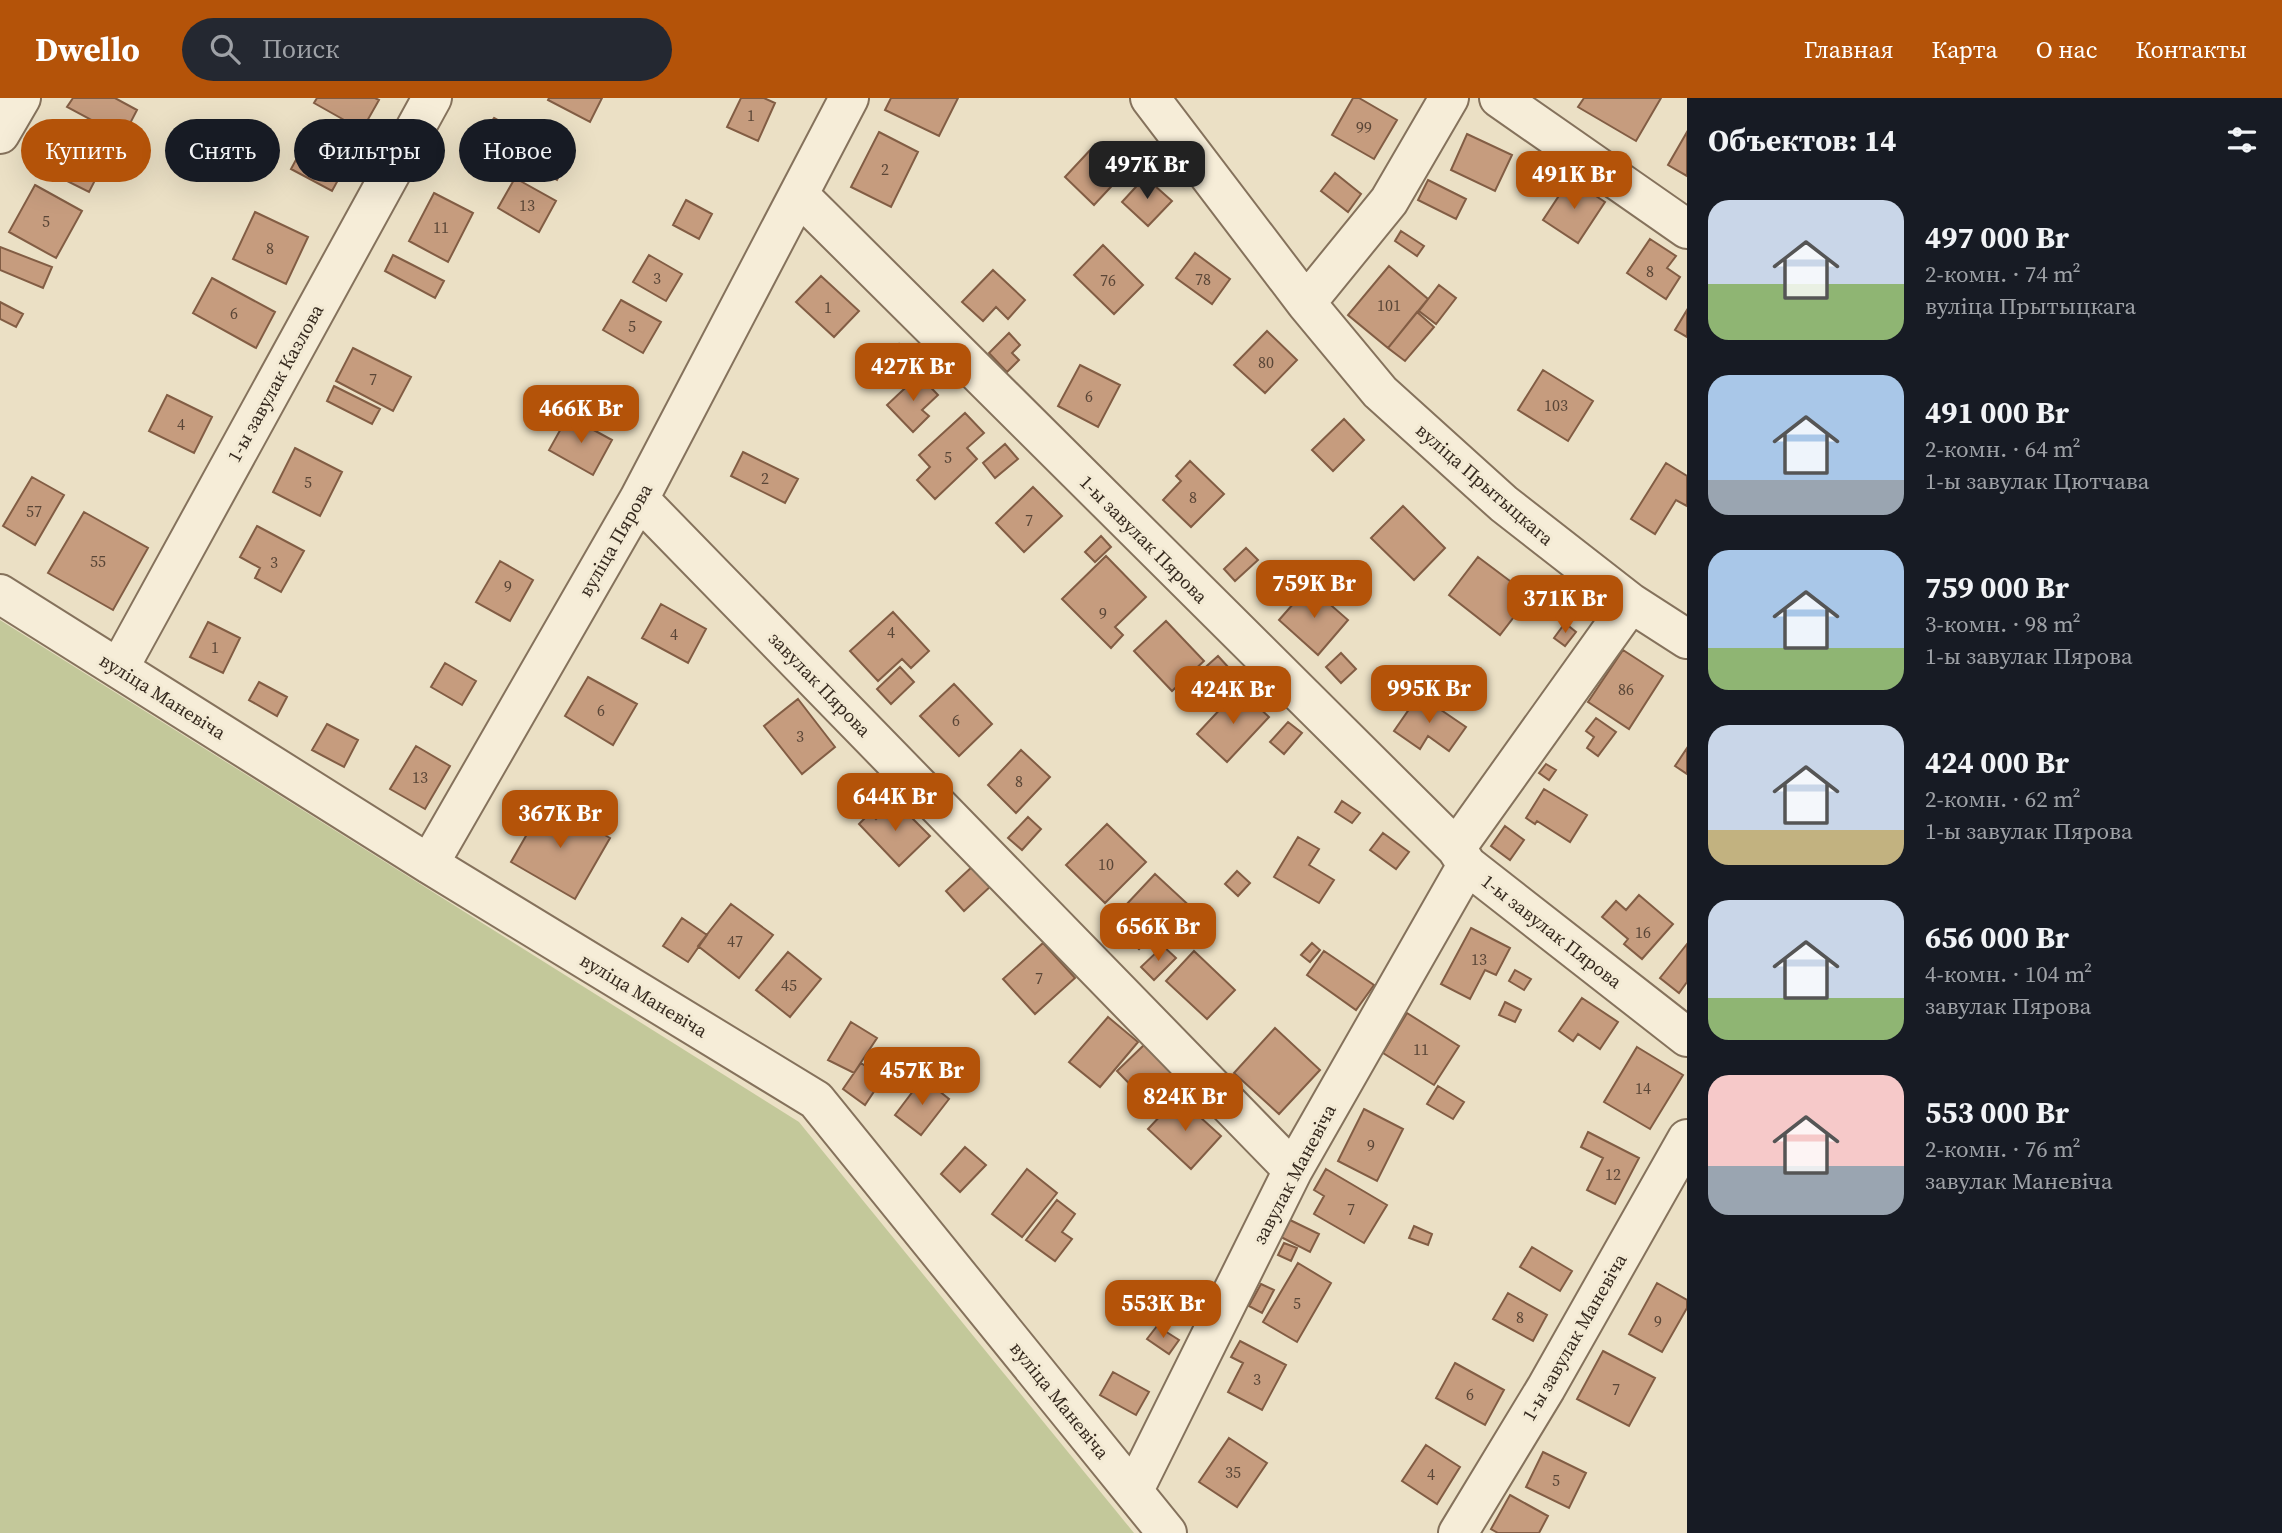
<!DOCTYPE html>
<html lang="ru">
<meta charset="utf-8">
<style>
:root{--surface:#171b24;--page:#242831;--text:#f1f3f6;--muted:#9ea1a6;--accent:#b45309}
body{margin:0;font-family:"Source Serif 4",serif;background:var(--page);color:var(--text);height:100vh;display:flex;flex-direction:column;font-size:26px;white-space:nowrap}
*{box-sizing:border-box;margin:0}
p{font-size:23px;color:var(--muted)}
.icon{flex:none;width:38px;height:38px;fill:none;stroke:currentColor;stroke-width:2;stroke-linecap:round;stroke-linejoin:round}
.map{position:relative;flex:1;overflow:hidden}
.drawer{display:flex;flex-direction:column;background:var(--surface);width:595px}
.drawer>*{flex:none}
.top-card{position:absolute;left:21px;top:21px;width:665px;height:63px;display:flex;gap:14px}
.price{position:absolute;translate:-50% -60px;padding:0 16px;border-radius:14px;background:var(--accent);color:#fff;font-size:23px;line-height:46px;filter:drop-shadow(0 2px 4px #0008)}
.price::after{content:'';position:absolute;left:50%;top:42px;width:21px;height:16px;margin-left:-10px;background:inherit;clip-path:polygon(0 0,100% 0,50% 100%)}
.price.on{background:#222;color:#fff}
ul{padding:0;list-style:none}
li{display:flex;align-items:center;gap:21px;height:175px;padding:0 21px}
li span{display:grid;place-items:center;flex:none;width:196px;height:140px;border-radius:21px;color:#555}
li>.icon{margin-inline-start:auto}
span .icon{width:84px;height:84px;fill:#fffc;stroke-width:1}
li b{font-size:30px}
h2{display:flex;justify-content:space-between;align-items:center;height:84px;padding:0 21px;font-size:30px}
.tag{padding:0 24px;border-radius:32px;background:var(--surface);box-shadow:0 7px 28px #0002;font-size:24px;line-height:63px}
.tag.on{background:var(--accent);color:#fff}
header{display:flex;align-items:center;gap:42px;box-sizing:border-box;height:98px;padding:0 35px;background:var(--accent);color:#fff}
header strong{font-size:33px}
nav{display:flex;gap:38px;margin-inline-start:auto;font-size:24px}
.search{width:490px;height:63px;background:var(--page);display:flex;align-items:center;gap:18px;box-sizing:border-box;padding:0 24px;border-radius:38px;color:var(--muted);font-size:26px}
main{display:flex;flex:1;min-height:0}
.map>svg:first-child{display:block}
</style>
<header>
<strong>Dwello</strong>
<div class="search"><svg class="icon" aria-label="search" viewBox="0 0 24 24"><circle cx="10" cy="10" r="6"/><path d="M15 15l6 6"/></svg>Поиск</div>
<nav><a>Главная</a><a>Карта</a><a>О нас</a><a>Контакты</a></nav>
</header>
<main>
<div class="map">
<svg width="1687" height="1435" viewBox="0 0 1687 1435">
<rect width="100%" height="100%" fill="#ebe0c5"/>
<path fill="#c3c89a" d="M 0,522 L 799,1024 L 1134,1435 L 0,1435 Z"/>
<path fill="#c69c7e" stroke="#825d44" stroke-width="2" d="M 73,0 L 115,0 L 137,12 L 123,39 L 67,9 Z
M 317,0 L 375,0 L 379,2 L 362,32 L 314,5 Z
M 549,0 L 602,0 L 590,24 L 548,2 Z
M 741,0 L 764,0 L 775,5 L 758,43 L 727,29 Z
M 891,0 L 958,0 L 939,38 L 885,12 Z
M 1353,0 L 1359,0 L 1397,22 L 1374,61 L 1332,37 Z
M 1584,0 L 1661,0 L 1636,43 L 1578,9 Z
M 494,20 L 514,31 L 507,41 L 487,30 Z
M 64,30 L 110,53 L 89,94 L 43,71 Z
M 313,30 L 354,53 L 332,93 L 291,71 Z
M 518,34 L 532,43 L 522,60 L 507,51 Z
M 879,34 L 918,54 L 891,109 L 851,89 Z
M 1687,34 L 1687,78 L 1668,67 Z
M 1467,36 L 1512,57 L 1495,93 L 1451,72 Z
M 1093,49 L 1122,77 L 1094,107 L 1065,79 Z
M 532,51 L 564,68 L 557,82 L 525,65 Z
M 1335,75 L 1361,96 L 1348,114 L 1321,93 Z
M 1145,79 L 1172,103 L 1148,128 L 1122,104 Z
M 515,80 L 556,103 L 539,134 L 498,110 Z
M 1570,81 L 1605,104 L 1578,145 L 1543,122 Z
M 1428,82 L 1466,101 L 1456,121 L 1418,102 Z
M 35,87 L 82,113 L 56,160 L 9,134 Z
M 434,95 L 473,115 L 448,164 L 409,143 Z
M 686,102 L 712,116 L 699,141 L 673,127 Z
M 255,114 L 308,139 L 286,186 L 233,161 Z
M 1401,133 L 1424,148 L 1417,158 L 1395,143 Z
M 1650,141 L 1676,158 L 1667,170 L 1680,179 L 1666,201 L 1627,175 Z
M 1103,147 L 1143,187 L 1114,216 L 1074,177 Z
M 0,149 L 52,169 L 43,190 L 0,172 Z
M 1195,155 L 1230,181 L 1212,206 L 1176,180 Z
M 393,157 L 444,183 L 435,200 L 385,173 Z
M 649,157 L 682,176 L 666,203 L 633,184 Z
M 1389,168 L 1428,201 L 1388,250 L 1348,217 Z
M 993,172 L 1025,202 L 1008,221 L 996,209 L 983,223 L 962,204 Z
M 821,178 L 859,213 L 834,239 L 796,204 Z
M 212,180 L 275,214 L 256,250 L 193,215 Z
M 1439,187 L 1456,200 L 1436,226 L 1419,213 Z
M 621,202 L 661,224 L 643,255 L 603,232 Z
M 0,204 L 23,216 L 16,229 L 0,221 Z
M 1687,212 L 1687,239 L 1675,232 Z
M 1417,214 L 1434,229 L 1405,263 L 1388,250 Z
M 1267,233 L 1297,262 L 1265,295 L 1234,267 Z
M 1009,235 L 1020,247 L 1012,255 L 1019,262 L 1007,274 L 989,255 Z
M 899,246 L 904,252 L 900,256 L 907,263 L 886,284 L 873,272 Z
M 353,250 L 411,279 L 393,313 L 336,283 Z
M 1080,267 L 1120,287 L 1098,329 L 1058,308 Z
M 1543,272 L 1593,303 L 1568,343 L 1518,312 Z
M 919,277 L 938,297 L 922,312 L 929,318 L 913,334 L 887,307 Z
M 334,288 L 380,311 L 372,326 L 327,303 Z
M 167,297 L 212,319 L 194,355 L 149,333 Z
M 965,315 L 984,335 L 967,350 L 977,361 L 935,401 L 917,382 L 930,369 L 919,357 Z
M 568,318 L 612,342 L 593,377 L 549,352 Z
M 1344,321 L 1364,342 L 1333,373 L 1312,352 Z
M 1005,346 L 1018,361 L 995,380 L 983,365 Z
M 295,350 L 342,374 L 320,418 L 273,394 Z
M 743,354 L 798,381 L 785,405 L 731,378 Z
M 1190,363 L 1224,396 L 1191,429 L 1163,402 L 1181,383 L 1176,378 Z
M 1666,365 L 1687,378 L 1687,408 L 1676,402 L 1655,436 L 1631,421 Z
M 32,379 L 64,397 L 35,447 L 3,428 Z
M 1033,389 L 1062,418 L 1024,454 L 996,425 Z
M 1403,408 L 1445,450 L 1414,482 L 1371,440 Z
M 84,414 L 148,450 L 113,512 L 48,475 Z
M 257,428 L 304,453 L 281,494 L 255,480 L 260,470 L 240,459 Z
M 1101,438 L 1111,449 L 1095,464 L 1085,454 Z
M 1246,450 L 1258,462 L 1235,483 L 1224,471 Z
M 1106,458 L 1146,499 L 1115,529 L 1123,537 L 1111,550 L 1062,501 Z
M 1478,459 L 1530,498 L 1500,537 L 1449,497 Z
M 500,463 L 533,482 L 510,523 L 476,504 Z
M 1309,488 L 1348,522 L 1318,557 L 1279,522 Z
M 661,506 L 706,531 L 688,565 L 642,540 Z
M 893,514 L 929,553 L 911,570 L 902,561 L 878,583 L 850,553 Z
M 1166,523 L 1204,563 L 1172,593 L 1134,553 Z
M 208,524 L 240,540 L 223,575 L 190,559 Z
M 1565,525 L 1576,534 L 1565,548 L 1554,540 Z
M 1623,552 L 1663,578 L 1629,631 L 1588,604 Z
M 1341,555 L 1356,571 L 1341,585 L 1326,569 Z
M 1218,558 L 1229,570 L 1211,586 L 1200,574 Z
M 445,565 L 476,583 L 462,607 L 431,589 Z
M 900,569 L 914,584 L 891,606 L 877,591 Z
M 588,579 L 637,606 L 613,647 L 565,618 Z
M 259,584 L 287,599 L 277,618 L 249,602 Z
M 954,586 L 992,626 L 959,658 L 920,618 Z
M 1239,591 L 1269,619 L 1227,664 L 1197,636 Z
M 1419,597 L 1466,629 L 1449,653 L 1428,638 L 1420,651 L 1394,633 Z
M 798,601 L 835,649 L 802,676 L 764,628 Z
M 1596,620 L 1616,634 L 1598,658 L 1587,650 L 1594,639 L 1586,633 Z
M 1288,624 L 1302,635 L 1284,656 L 1270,644 Z
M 327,626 L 358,642 L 344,669 L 312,652 Z
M 416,648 L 450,668 L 425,711 L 390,691 Z
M 1687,650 L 1687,676 L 1675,668 Z
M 1021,652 L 1050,679 L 1016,715 L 988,687 Z
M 1546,666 L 1556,672 L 1549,682 L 1539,675 Z
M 1544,691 L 1587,717 L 1570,744 L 1537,723 L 1535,726 L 1526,720 Z
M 546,703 L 610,740 L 575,801 L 511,764 Z
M 895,703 L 930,738 L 899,768 L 859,726 L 870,715 L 876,721 Z
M 1342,703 L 1360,715 L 1352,725 L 1335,714 Z
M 1028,719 L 1041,731 L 1022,752 L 1008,740 Z
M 1107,726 L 1146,764 L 1105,805 L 1066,767 Z
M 1505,728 L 1524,742 L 1510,762 L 1491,748 Z
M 1383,735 L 1409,754 L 1396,771 L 1370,752 Z
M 1298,739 L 1319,751 L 1309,767 L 1334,782 L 1319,805 L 1274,779 Z
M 974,767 L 992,787 L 964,813 L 946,793 Z
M 1237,773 L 1250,785 L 1238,798 L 1225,786 Z
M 1155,776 L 1195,813 L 1173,835 L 1163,826 L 1139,851 L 1110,824 Z
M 1639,797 L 1673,826 L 1642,861 L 1624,846 L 1628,841 L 1602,819 L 1616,803 L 1626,812 Z
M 731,806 L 773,837 L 739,880 L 698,848 Z
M 682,820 L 707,837 L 688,864 L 663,848 Z
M 1471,830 L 1510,850 L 1496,877 L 1485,872 L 1470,901 L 1441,886 Z
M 1043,845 L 1075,880 L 1035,916 L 1003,881 Z
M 1312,845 L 1320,852 L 1310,864 L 1301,857 Z
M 1687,846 L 1687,884 L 1679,895 L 1660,880 Z
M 1163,848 L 1176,860 L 1154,882 L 1141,869 Z
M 1194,853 L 1235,892 L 1207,921 L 1166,883 Z
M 1324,853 L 1374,887 L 1356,912 L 1307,877 Z
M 788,854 L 821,881 L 790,919 L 756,892 Z
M 1515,872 L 1531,881 L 1524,892 L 1509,883 Z
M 1582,900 L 1618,924 L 1600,951 L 1578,936 L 1573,943 L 1559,933 Z
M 1505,904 L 1521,912 L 1515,924 L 1499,917 Z
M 1407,915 L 1459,948 L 1434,987 L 1383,955 Z
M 1108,919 L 1138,944 L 1100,989 L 1069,964 Z
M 851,924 L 877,940 L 854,975 L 828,962 Z
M 1275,930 L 1320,972 L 1279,1016 L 1234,975 Z
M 1145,946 L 1179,981 L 1151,1008 L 1117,973 Z
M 1637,949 L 1683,977 L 1650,1031 L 1604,1004 Z
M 861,965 L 883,980 L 865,1007 L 843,991 Z
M 923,980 L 949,1001 L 921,1037 L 895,1017 Z
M 1438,988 L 1464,1004 L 1453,1021 L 1427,1006 Z
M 1178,999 L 1221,1038 L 1191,1071 L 1148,1031 Z
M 1364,1011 L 1403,1031 L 1377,1083 L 1338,1063 Z
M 1588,1034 L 1639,1060 L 1615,1106 L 1587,1092 L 1603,1060 L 1581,1049 Z
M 965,1049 L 986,1067 L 960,1094 L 941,1076 Z
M 1027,1071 L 1057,1095 L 1022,1139 L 992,1116 Z
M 1326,1071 L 1387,1107 L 1364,1145 L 1314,1116 L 1324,1098 L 1314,1092 Z
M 1057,1102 L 1075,1116 L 1062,1134 L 1072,1141 L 1055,1163 L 1026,1142 Z
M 1290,1122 L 1319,1136 L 1310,1154 L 1281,1139 Z
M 1414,1128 L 1432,1136 L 1428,1147 L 1409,1140 Z
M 1284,1145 L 1297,1150 L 1291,1163 L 1278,1157 Z
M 1532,1149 L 1572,1173 L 1560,1193 L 1520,1169 Z
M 1298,1165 L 1331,1185 L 1297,1244 L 1263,1224 Z
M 1657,1185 L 1687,1202 L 1687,1210 L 1662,1254 L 1629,1236 Z
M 1261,1186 L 1274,1192 L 1262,1215 L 1249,1208 Z
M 1508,1195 L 1547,1217 L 1533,1243 L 1493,1221 Z
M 1157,1228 L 1179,1242 L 1169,1256 L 1147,1241 Z
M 1240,1243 L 1286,1267 L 1262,1312 L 1228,1294 L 1243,1265 L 1231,1259 Z
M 1603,1253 L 1655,1280 L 1629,1328 L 1577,1301 Z
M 1455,1265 L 1504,1292 L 1485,1327 L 1436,1300 Z
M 1113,1274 L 1149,1294 L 1136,1317 L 1100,1297 Z
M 1229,1340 L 1267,1365 L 1237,1409 L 1199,1384 Z
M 1426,1347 L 1460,1369 L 1437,1406 L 1402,1383 Z
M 1543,1354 L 1586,1375 L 1569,1410 L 1526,1389 Z
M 1510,1397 L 1548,1418 L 1539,1435 L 1498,1435 L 1491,1431 Z"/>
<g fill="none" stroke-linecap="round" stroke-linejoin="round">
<g stroke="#85725c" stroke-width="42">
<path id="minor" d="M 1150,0 L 1306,205 L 1380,294 L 1504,406 L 1631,505 L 1687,541
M 1499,0 L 1687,131
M 0,36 L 21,0
M 799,97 L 1456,750 L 1467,767 L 1687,939
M 1306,205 L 1389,103 L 1449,0
M 639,401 L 1293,1072
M 0,496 L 429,766 L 816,1002 L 1167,1435
M 119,570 L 432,0
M 1456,750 L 1631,505
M 429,766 L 639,401 L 849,0
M 1134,1392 L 1293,1072 L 1467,767
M 1458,1435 L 1546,1290 L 1687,1041"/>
</g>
<use href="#minor" stroke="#f6edd8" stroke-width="38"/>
</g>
<g text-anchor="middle" stroke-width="6" stroke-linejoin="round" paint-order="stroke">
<g font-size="16" fill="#5a4637">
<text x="751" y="23">1</text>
<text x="1364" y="35">99</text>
<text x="885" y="77">2</text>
<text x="527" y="113">13</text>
<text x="46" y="129">5</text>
<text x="441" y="135">11</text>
<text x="270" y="156">8</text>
<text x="1650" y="179">8</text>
<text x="657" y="186">3</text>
<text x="1203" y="187">78</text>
<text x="1108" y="188">76</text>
<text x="1389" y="213">101</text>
<text x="828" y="215">1</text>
<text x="234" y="221">6</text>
<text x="632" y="234">5</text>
<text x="1266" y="270">80</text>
<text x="373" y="287">7</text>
<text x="1089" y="304">6</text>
<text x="1556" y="313">103</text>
<text x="181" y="332">4</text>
<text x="948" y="365">5</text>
<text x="765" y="386">2</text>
<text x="308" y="390">5</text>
<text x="1193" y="405">8</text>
<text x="34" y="419">57</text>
<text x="1029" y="428">7</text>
<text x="98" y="469">55</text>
<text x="274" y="470">3</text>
<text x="508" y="494">9</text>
<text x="1103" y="521">9</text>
<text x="891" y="540">4</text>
<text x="674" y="542">4</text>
<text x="215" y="555">1</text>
<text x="1626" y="597">86</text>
<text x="601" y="618">6</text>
<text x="956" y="628">6</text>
<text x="800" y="644">3</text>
<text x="420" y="685">13</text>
<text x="1019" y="689">8</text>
<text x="1106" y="772">10</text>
<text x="1643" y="840">16</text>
<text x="735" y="849">47</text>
<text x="1479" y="867">13</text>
<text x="1039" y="886">7</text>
<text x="789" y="893">45</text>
<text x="1421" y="957">11</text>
<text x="1643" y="996">14</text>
<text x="1371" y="1053">9</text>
<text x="1613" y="1082">12</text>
<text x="1351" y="1117">7</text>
<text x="1297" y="1211">5</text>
<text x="1520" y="1225">8</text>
<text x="1658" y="1229">9</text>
<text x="1257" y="1287">3</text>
<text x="1616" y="1297">7</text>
<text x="1470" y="1302">6</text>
<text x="1233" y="1380">35</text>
<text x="1431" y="1382">4</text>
<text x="1556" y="1388">5</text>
</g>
<g font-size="19" fill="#362a1f" stroke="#f3ead4">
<text transform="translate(275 285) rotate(-61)" y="7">1-ы завулак Казлова</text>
<text transform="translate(1485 386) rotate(41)" y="7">вуліца Прытыцкага</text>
<text transform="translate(1144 441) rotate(45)" y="7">1-ы завулак Пярова</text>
<text transform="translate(615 442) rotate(-60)" y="7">вуліца Пярова</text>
<text transform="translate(820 586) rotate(46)" y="7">завулак Пярова</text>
<text transform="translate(163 598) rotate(32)" y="7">вуліца Маневіча</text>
<text transform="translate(1552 833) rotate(38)" y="7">1-ы завулак Пярова</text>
<text transform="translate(644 897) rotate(31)" y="7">вуліца Маневіча</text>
<text transform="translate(1294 1076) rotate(-62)" y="7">завулак Маневіча</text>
<text transform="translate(1574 1239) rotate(-60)" y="7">1-ы завулак Маневіча</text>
<text transform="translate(1060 1302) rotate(51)" y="7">вуліца Маневіча</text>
</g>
</g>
</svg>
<b class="price on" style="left:1147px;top:103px">497K Br</b>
<b class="price" style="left:1574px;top:113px">491K Br</b>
<b class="price" style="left:913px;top:305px">427K Br</b>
<b class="price" style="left:581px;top:347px">466K Br</b>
<b class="price" style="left:1314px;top:522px">759K Br</b>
<b class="price" style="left:1565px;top:537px">371K Br</b>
<b class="price" style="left:1429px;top:627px">995K Br</b>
<b class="price" style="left:1233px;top:628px">424K Br</b>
<b class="price" style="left:895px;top:735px">644K Br</b>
<b class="price" style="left:560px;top:752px">367K Br</b>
<b class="price" style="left:1158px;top:865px">656K Br</b>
<b class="price" style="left:922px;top:1009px">457K Br</b>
<b class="price" style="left:1185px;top:1035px">824K Br</b>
<b class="price" style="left:1163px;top:1242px">553K Br</b>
<div class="top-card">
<a class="tag on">Купить</a>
<a class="tag">Снять</a>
<a class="tag">Фильтры</a>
<a class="tag">Новое</a>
</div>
</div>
<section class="drawer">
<h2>Объектов: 14<svg class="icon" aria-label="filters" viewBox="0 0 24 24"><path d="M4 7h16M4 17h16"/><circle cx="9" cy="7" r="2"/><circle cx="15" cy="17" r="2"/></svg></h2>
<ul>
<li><span style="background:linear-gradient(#c9d6e8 60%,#8fb573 0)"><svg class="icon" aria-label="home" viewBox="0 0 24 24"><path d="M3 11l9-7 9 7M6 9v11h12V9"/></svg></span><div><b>497 000 Br</b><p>2-комн. · 74 m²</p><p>вуліца Прытыцкага</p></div></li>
<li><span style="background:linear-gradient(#a9c7e8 75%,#9aa5b1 0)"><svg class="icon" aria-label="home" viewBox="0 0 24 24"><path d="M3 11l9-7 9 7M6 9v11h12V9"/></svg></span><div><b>491 000 Br</b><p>2-комн. · 64 m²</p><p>1-ы завулак Цютчава</p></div></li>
<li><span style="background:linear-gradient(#a9c7e8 70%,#8fb573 0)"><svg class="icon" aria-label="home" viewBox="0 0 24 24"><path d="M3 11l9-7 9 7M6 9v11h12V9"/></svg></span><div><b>759 000 Br</b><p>3-комн. · 98 m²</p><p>1-ы завулак Пярова</p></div></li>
<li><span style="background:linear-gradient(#c9d6e8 75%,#c2b280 0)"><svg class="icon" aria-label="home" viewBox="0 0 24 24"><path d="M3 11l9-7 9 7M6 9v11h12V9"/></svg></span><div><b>424 000 Br</b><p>2-комн. · 62 m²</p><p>1-ы завулак Пярова</p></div></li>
<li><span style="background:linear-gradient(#c9d6e8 70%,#8fb573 0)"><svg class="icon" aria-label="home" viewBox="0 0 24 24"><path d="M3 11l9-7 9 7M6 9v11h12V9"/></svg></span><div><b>656 000 Br</b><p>4-комн. · 104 m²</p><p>завулак Пярова</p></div></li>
<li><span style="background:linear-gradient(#f6c9c9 65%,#9aa5b1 0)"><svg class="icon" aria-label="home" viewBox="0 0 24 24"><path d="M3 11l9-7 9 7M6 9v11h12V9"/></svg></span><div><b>553 000 Br</b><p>2-комн. · 76 m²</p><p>завулак Маневіча</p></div></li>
</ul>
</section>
</main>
